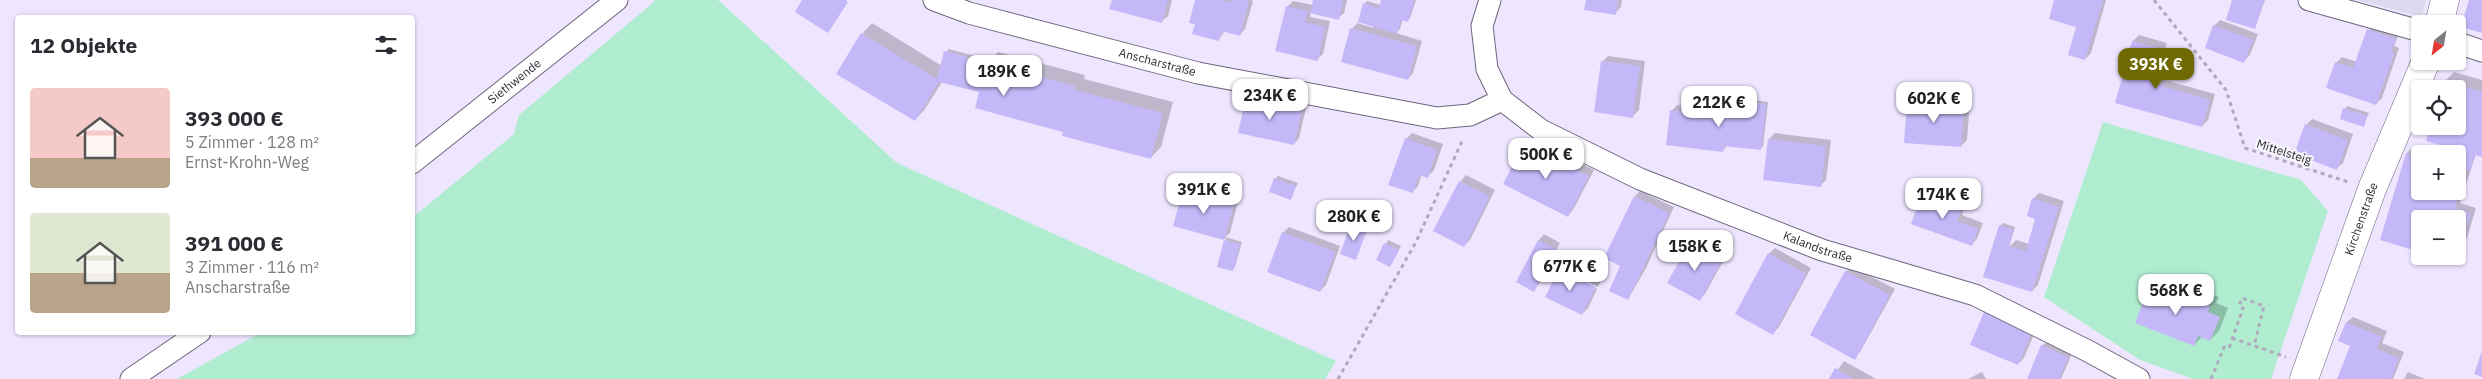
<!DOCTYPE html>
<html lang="de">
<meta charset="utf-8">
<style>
:root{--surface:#fff;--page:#f7f7f7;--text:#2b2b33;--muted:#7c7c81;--accent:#6f6901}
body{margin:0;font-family:"IBM Plex Sans",sans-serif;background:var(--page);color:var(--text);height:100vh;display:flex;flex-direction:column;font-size:19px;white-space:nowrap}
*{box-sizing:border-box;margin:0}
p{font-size:16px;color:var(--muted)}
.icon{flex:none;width:28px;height:28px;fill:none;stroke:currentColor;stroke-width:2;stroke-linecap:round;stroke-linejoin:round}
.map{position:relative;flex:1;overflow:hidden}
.details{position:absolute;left:15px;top:15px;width:400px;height:320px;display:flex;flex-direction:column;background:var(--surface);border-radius:5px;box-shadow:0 1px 4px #0004}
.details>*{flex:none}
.needle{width:32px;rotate:210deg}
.buttons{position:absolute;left:2411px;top:15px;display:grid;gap:10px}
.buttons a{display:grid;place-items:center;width:55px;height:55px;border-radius:5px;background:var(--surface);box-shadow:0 1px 4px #0004;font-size:25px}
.price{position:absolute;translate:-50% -42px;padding:0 11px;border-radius:10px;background:#fff;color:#222;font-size:16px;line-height:32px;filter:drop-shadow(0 1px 2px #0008)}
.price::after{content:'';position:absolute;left:50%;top:30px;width:15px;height:11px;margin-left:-8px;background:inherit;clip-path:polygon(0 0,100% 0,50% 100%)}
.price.on{background:var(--accent);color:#fff}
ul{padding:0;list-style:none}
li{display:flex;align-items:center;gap:15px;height:125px;padding:0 15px}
li span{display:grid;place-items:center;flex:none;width:140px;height:100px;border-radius:5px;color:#555}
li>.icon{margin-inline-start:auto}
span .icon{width:60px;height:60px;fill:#fffc;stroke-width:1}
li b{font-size:21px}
h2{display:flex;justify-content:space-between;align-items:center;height:60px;padding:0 15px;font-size:21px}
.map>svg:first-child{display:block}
</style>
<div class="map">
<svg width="2482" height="379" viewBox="0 0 2482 379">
<rect width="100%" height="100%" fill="#eee5ff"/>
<path fill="#ddd9ef" d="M 2358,0 L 2426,0 L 2422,17 Z"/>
<path fill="#b0edd0" d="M 654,0 L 718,0 L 897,163 L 1336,361 L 1325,379 L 177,379 L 260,333 L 412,332 L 413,217 L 514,134 L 519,115 L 654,2 Z
M 2103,122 L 2301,180 L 2328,211 L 2271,379 L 2193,379 L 2140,360 L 2044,297 Z"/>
<path fill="#0003" d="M 1113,0 L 1172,0 L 1168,16 L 1162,21 Z
M 1197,0 L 1251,0 L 1253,1 L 1245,29 L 1240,35 L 1225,31 L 1219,39 L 1196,23 Z
M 1314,0 L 1347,0 L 1344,13 L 1338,18 L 1311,12 L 1310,17 L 1330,21 L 1323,54 L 1317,59 L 1287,7 L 1293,1 L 1313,5 Z
M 1383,0 L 1416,0 L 1410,18 L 1408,20 L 1403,19 L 1400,29 L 1396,33 L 1422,41 L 1413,73 L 1408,79 L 1352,29 L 1357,23 L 1374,28 L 1364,4 L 1367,1 L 1381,5 Z
M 1587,0 L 1622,0 L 1621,7 L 1615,13 Z
M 2056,0 L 2106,0 L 2091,53 L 2085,59 L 2078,26 Z
M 2233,0 L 2265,0 L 2255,28 Z
M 2220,20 L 2258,34 L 2250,55 L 2244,61 L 2214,26 Z
M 872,23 L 942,66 L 948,49 L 991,60 L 998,52 L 1085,75 L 1084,79 L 1173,102 L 1161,147 L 1151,157 L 1065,131 L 981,88 L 942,82 L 925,109 L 915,120 L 862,34 Z
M 2371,27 L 2398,36 L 2394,46 L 2399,48 L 2382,98 L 2376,104 L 2336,63 L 2342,57 L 2357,62 Z
M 2139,35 L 2167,43 L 2157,78 L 2215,94 L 2208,120 L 2202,126 L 2116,102 L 2133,41 Z
M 1608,56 L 1645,61 L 1639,110 L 1633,116 L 1602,62 Z
M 2454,72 L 2482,80 L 2482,155 L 2476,154 L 2460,203 L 2476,208 L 2467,238 L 2462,244 L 2458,243 L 2458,219 L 2420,219 L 2420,251 L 2382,240 L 2407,153 L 2413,147 L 2435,154 L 2420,154 L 2420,191 L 2458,191 L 2458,89 L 2445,81 Z
M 1253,92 L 1307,104 L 1299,138 L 1294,144 L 1247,98 Z
M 1733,97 L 1768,102 L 1763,146 L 1760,149 L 1728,145 L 1723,150 L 1671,111 L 1677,105 L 1729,111 L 1730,100 Z
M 1914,97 L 1970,101 L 1967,140 L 1961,146 L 1908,103 Z
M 2347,106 L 2369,113 L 2363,126 L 2345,109 Z
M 2312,119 L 2353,134 L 2343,163 L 2337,168 L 2306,125 Z
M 1412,133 L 1443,144 L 1434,170 L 1428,176 L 1422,174 L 1418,186 L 1412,192 L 1406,139 Z
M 1775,133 L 1831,140 L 1826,180 L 1820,186 L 1769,139 Z
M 1531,139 L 1594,170 L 1573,210 L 1567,216 L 1505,184 L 1525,144 Z
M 1466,175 L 1495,190 L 1470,240 L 1464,245 L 1435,231 L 1461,181 Z
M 1278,176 L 1298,183 L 1291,198 L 1275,179 Z
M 1190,185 L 1239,198 L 1230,233 L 1225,237 L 1242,242 L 1235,267 L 1232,270 L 1218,266 L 1226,239 L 1175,226 L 1184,191 Z
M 1929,189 L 1967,202 L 1962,215 L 1983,223 L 1977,239 L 1971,245 L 1923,195 Z
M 1640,191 L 1674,207 L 1646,268 L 1628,299 L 1622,267 L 1635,196 Z
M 2039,193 L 2064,201 L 2038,285 L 2032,291 L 1984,276 L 2000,226 L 2003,223 L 2015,227 L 2009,247 L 2016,240 L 2029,244 L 2037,218 L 2033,199 Z
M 1355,221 L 1369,226 L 1355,258 L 1353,224 Z
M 1289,227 L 1340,246 L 1326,285 L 1320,291 L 1283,233 Z
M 1544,234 L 1560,243 L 1539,284 L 1534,290 L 1539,240 Z
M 1697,237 L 1727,254 L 1705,294 L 1699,299 L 1691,243 Z
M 1388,240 L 1401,246 L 1390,266 L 1377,260 Z
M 1775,248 L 1811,268 L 1779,327 L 1773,333 L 1769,254 Z
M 1566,263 L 1601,281 L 1598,287 L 1561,268 Z
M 1851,266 L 1895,289 L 1860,352 L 1854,358 L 1846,272 Z
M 1560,269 L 1597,289 L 1588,308 L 1582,314 L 1547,296 Z
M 2162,274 L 2219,297 L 2216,303 L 2228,308 L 2219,331 L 2210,340 L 2202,337 L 2194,345 L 2152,283 Z
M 1991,307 L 2037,327 L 2024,358 L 2018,364 L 1985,313 Z
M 2353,317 L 2387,331 L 2382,343 L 2404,352 L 2393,379 L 2338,379 L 2352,345 L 2340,340 L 2347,322 Z
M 2048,340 L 2073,351 L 2061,379 L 2028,379 L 2042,346 Z
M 1844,361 L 1876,379 L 1831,379 Z
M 1982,372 L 1986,379 L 1968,379 Z
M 2408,372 L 2425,379 L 2404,379 Z"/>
<path fill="#c5b8f8" d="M 802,0 L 846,0 L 848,2 L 828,33 L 795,12 Z
M 1112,0 L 1168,0 L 1162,23 L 1109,9 Z
M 1195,0 L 1220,0 L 1230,3 L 1231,0 L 1249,0 L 1240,36 L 1222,31 L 1219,41 L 1192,34 L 1195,24 L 1189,23 Z
M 1313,0 L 1343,0 L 1339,20 L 1310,13 Z
M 1381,0 L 1414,0 L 1408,22 L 1401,20 L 1397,34 L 1358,22 L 1363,3 L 1379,8 Z
M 1586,0 L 1618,0 L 1616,15 L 1584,10 Z
M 2054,0 L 2103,0 L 2085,60 L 2068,55 L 2076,27 L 2049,19 Z
M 2232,0 L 2264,0 L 2255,29 L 2226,20 Z
M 2469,0 L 2482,0 L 2482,33 L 2461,27 Z
M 1286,6 L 1308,11 L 1305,22 L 1325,27 L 1318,61 L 1275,51 Z
M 2213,25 L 2253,40 L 2244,63 L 2205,48 Z
M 1350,28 L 1417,46 L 1408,80 L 1341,62 Z
M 2367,29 L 2396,39 L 2391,52 L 2394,54 L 2376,105 L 2326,88 L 2335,62 L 2353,68 Z
M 861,33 L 937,79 L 944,51 L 1075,86 L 1074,90 L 1163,113 L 1151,159 L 1062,136 L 1063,132 L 975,108 L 979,92 L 939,82 L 915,121 L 836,74 Z
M 2132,41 L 2162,49 L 2152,83 L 2210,100 L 2202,127 L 2115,103 Z
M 1601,61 L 1640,66 L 1633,118 L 1594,112 Z
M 2443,81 L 2482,92 L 2482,157 L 2475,155 L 2470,171 L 2466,170 L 2455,208 L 2471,213 L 2462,245 L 2458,244 L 2458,219 L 2420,219 L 2420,252 L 2380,240 L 2406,153 L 2420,157 L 2420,191 L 2458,191 L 2458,154 L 2450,154 L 2451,148 L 2426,141 L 2430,126 L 2458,126 L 2458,89 L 2441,89 Z
M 1246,97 L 1302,110 L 1294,145 L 1238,133 Z
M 1729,100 L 1766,104 L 1761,150 L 1724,146 L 1723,152 L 1666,145 L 1670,110 L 1727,117 Z
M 1907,102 L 1964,106 L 1961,147 L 1904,143 Z
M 2343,108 L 2367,116 L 2364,127 L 2340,119 Z
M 2305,124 L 2348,140 L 2337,170 L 2294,154 Z
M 1405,138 L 1437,150 L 1428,178 L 1419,175 L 1413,193 L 1388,185 Z
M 1768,139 L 1826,146 L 1821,187 L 1763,180 Z
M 1524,144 L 1589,176 L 1568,217 L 1503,184 Z
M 1274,178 L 1296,186 L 1291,200 L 1269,192 Z
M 1459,181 L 1490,196 L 1464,247 L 1433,231 Z
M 1183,190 L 1234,204 L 1224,240 L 1173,226 Z
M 1922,194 L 1962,208 L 1957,221 L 1978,229 L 1972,246 L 1911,224 Z
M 1634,196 L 1669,213 L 1628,300 L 1609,291 L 1620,266 L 1604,258 Z
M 2032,198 L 2059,207 L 2032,292 L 1983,277 L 1999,225 L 2013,230 L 2009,246 L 2026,251 L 2035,219 L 2027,216 Z
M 1351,223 L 1367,229 L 1356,260 L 1340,254 Z
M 1282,232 L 1335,252 L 1320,292 L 1267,272 Z
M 1224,240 L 1240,244 L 1233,271 L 1217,267 Z
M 1538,240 L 1556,249 L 1534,292 L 1516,282 Z
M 1690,242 L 1722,260 L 1700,301 L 1667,283 Z
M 1384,243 L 1399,250 L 1390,267 L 1376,260 Z
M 1768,253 L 1806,274 L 1773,335 L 1735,314 Z
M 1559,269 L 1596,287 L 1582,315 L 1545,297 Z
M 1845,271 L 1890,295 L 1855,360 L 1810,335 Z
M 2151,282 L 2210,306 L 2208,312 L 2220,317 L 2210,341 L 2198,336 L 2194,346 L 2135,323 Z
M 1984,312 L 2032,333 L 2018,365 L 1970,345 Z
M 2346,322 L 2382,337 L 2377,349 L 2399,358 L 2391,379 L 2337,379 L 2350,346 L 2338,341 Z
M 2041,345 L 2068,357 L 2059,379 L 2027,379 Z
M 2482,351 L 2482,377 L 2474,374 Z
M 1835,368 L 1854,379 L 1829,379 Z"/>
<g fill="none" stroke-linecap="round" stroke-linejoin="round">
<g stroke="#6e667d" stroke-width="23">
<g id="street">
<path id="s1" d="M 934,0 L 969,13 L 1198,73 L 1437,118 L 1470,115 L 1502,100"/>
<path id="s2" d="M 1490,0 L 1482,26 L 1487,69 L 1502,100 L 1541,130 L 1640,179 L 1822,250 L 1975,295 L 2088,351 L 2139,379"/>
<path d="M 2309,0 L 2420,31"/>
<path d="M 2458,43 L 2482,51"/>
<path id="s3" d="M 412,163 L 617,0"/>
<path d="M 131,379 L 200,332"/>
</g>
</g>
<g stroke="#6e667d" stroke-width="29">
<g id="secondary">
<path d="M 2439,24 L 2445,0"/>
<path id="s4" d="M 2304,379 L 2372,189 L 2426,61"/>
</g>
</g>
<path stroke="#b0a9be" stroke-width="3" stroke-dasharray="4 4" stroke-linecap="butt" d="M 2154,0 L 2226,90 L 2245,148 L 2348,182
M 2232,338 L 2286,357
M 1338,379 L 1416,242 L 1463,139
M 2211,379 L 2224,347 L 2229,348 L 2243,308 L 2239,306 L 2242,298 L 2264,306 L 2254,346"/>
<use href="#street" stroke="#fff" stroke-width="21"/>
<use href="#secondary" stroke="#fff" stroke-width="28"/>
</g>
<g text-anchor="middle" stroke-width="4.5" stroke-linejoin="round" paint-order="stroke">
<g font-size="12" fill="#2d2933" stroke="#f8f6fb">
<text dy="4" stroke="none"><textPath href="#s1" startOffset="232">Anscharstraße</textPath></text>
<text dy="4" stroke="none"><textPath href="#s3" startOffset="131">Siethwende</textPath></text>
<text transform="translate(2284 152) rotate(18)" y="4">Mittelsteig</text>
<text dy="4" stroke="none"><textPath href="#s4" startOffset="170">Kirchenstraße</textPath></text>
<text dy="4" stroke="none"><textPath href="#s2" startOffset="455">Kalandstraße</textPath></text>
</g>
</g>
</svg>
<div class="buttons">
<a><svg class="needle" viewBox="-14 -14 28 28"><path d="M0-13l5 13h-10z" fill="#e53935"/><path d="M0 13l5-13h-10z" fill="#7c7c81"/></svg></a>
<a><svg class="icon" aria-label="locate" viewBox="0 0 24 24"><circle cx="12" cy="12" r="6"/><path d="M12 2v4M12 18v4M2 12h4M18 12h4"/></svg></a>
<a>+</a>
<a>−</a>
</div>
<b class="price on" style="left:2156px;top:90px">393K €</b>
<b class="price" style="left:1004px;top:97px">189K €</b>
<b class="price" style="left:1270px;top:121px">234K €</b>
<b class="price" style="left:1934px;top:124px">602K €</b>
<b class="price" style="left:1719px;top:128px">212K €</b>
<b class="price" style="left:1546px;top:180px">500K €</b>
<b class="price" style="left:1204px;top:215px">391K €</b>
<b class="price" style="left:1943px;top:220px">174K €</b>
<b class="price" style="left:1354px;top:242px">280K €</b>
<b class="price" style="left:1695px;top:272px">158K €</b>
<b class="price" style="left:1570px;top:292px">677K €</b>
<b class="price" style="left:2176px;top:316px">568K €</b>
<section class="details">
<h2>12 Objekte<svg class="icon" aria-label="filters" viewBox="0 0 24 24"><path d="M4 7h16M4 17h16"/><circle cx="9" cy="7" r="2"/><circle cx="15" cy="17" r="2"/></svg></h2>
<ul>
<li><span style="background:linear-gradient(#f6c9c9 70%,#b9a48a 0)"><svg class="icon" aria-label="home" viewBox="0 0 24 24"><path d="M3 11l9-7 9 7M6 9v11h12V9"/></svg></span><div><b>393 000 €</b><p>5 Zimmer · 128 m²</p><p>Ernst-Krohn-Weg</p></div></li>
<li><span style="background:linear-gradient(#dfe7d0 60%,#b9a48a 0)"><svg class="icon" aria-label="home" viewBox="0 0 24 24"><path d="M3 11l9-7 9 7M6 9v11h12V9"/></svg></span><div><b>391 000 €</b><p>3 Zimmer · 116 m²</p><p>Anscharstraße</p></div></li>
</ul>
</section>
</div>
